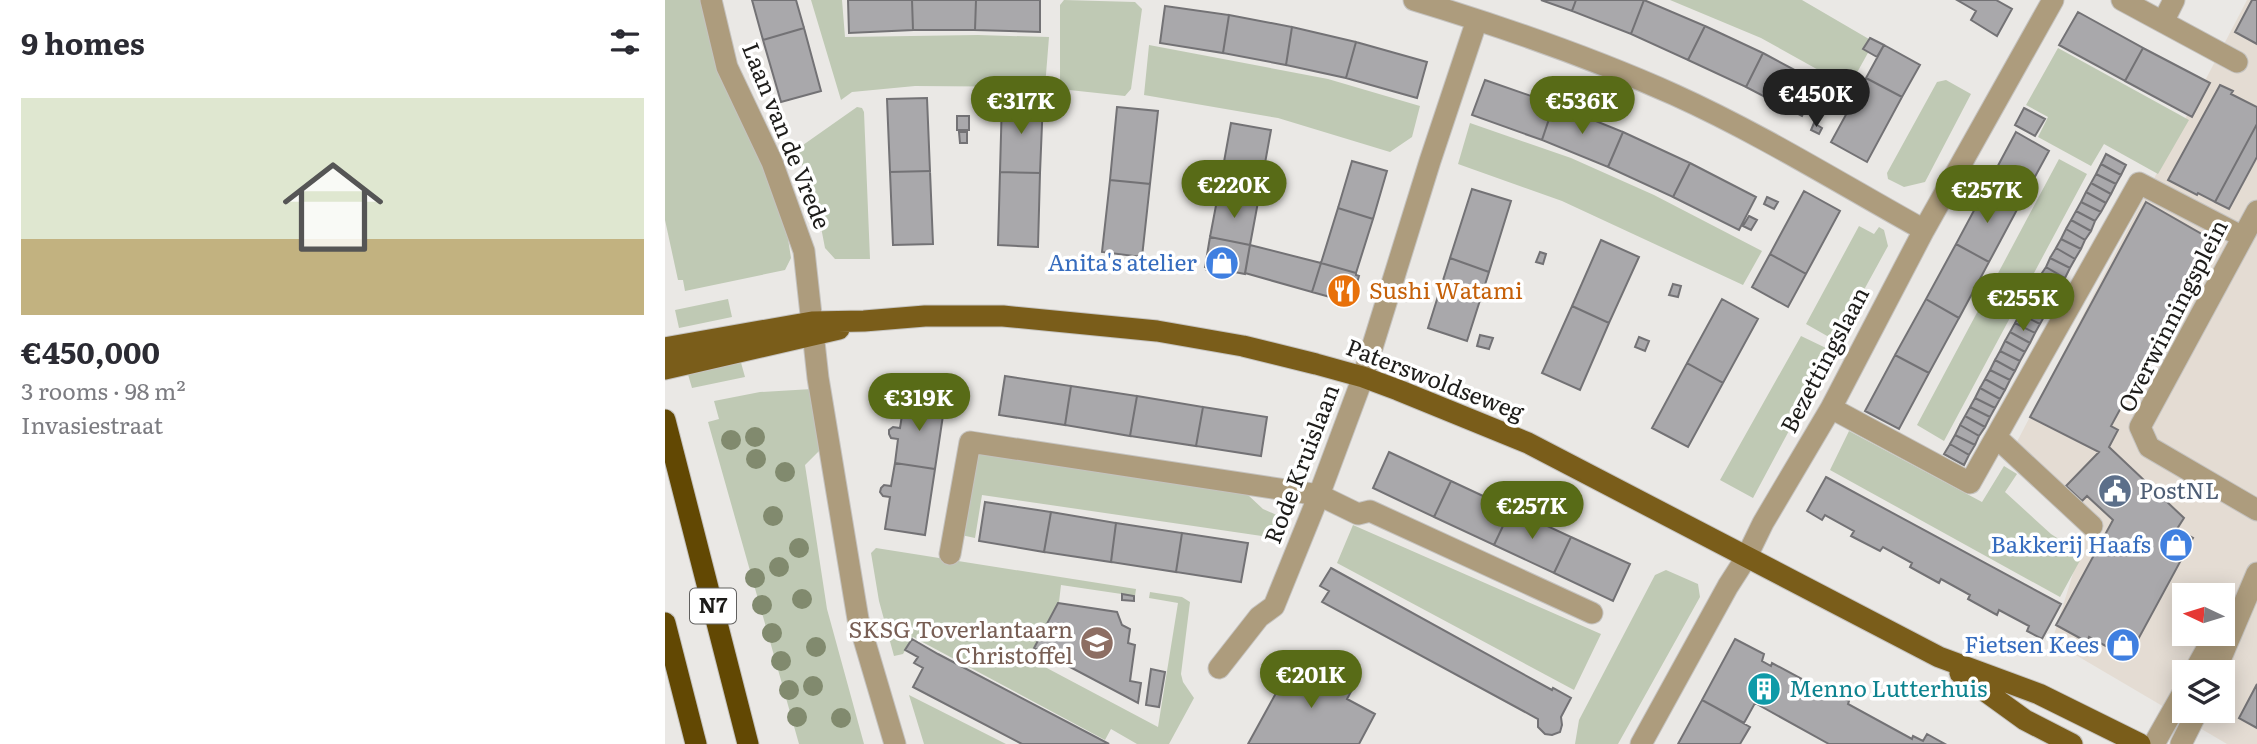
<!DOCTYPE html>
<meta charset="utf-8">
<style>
:root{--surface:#fff;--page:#f7f7f7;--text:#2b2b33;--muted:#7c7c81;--accent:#586b17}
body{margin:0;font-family:Literata,serif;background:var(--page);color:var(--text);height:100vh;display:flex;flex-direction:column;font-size:26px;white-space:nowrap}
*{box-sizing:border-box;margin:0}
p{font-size:23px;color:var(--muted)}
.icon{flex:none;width:38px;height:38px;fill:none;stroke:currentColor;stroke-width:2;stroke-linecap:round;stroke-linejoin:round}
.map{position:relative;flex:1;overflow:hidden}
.details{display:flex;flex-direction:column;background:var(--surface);width:665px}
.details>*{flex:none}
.needle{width:46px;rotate:274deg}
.buttons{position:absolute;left:1507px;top:583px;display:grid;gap:14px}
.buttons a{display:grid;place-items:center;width:63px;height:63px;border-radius:0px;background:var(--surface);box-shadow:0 4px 18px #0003;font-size:35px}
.price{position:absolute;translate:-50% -60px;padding:0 16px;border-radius:24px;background:var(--accent);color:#fff;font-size:23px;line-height:46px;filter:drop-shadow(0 2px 4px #0008)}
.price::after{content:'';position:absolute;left:50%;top:42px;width:21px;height:16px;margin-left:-10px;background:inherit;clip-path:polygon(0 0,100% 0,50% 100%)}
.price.selected{background:#222;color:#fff}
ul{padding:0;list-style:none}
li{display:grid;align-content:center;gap:14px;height:371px;padding:0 21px}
li span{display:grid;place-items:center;height:217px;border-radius:0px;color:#555}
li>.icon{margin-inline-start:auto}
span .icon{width:126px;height:126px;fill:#fffc;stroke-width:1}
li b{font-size:30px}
h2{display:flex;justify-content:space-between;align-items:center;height:84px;padding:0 21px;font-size:30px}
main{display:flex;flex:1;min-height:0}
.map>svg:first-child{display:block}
</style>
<main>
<section class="details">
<h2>9 homes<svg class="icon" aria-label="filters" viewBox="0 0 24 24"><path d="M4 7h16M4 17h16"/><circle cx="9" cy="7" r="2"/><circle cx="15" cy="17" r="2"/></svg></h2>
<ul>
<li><span style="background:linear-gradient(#dfe7d0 65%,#c2b280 0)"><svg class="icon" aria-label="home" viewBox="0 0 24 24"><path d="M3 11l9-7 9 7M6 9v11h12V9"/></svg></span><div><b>€450,000</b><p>3 rooms · 98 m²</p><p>Invasiestraat</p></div></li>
</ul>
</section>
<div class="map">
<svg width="1592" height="744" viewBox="0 0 1592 744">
<rect width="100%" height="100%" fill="#eae8e5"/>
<path fill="#e4dcd3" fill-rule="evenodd" d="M 1582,0 L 1592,0 L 1592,744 L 1562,744 L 1387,641 L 1420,535 L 1343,459 ZM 1519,595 L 1558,595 L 1558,634 L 1519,634 ZM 1519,672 L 1558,672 L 1558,710 L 1519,710 Z"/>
<path fill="#bfc9b4" d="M 0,0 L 35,0 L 54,65 L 98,167 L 122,232 L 126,258 L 120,270 L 20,291 L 18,280 L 13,280 L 0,220 Z
M 146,0 L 177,0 L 180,37 L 313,35 L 384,37 L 380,87 L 250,86 L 187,92 L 176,100 Z
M 399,0 L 470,2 L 477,9 L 466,89 L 460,96 L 395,89 L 395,5 Z
M 1005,0 L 1137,0 L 1209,42 L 1184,87 L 1096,38 Z
M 484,45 L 663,79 L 755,106 L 747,137 L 725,152 L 613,118 L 479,95 Z
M 1393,48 L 1524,120 L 1493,174 L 1439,144 L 1426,166 L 1373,137 L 1383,117 L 1361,105 Z
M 1281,80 L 1306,94 L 1260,182 L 1239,187 L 1223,179 L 1222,173 L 1272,82 Z
M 192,107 L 197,108 L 199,112 L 205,259 L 170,259 L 160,248 L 150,196 L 133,155 L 138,145 Z
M 805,123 L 906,158 L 989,195 L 1097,251 L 1078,285 L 897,201 L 793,164 Z
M 1394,159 L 1422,174 L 1279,441 L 1252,425 Z
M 1194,226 L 1209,234 L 1214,227 L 1219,230 L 1223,246 L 1171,341 L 1141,324 Z
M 63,299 L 67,317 L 14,328 L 10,310 Z
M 1136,336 L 1161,348 L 1164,356 L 1088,498 L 1055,480 Z
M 75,359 L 80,377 L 27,388 L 22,371 Z
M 147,389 L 155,450 L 140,465 L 162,609 L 199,744 L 134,744 L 43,422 L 54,419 L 49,401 L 95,392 Z
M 1184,431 L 1317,502 L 1339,466 L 1352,474 L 1340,492 L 1386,534 L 1418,555 L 1395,597 L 1165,470 Z
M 312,453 L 583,495 L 598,509 L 616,517 L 611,538 L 317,495 L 310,538 L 296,535 Z
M 688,525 L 936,634 L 909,690 L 672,563 Z
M 211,548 L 471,589 L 470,596 L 396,585 L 394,602 L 363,658 L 493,727 L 513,603 L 484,598 L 485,592 L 517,597 L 525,602 L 516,674 L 518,682 L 529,698 L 504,744 L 472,744 L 446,729 L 440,740 L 248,637 L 238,654 L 229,656 L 214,601 L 206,553 Z
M 1001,570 L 1033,584 L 1035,597 L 953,744 L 910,744 L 914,720 L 990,575 Z
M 244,695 L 341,744 L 259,744 Z"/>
<path fill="#a9a8ab" stroke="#737275" stroke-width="2" d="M 87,0 L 131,0 L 139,28 L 98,40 Z
M 183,0 L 247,0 L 248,30 L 184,33 Z
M 247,0 L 311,0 L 310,30 L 248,30 Z
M 311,0 L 375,0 L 375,32 L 310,30 Z
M 876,0 L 911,0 L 907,11 Z
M 911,0 L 979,0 L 966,34 L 907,11 Z
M 979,0 L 1040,26 L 1023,60 L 966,34 Z
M 1292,0 L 1331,0 L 1347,9 L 1332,36 L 1306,20 L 1311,11 Z
M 1587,0 L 1592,0 L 1592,44 L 1570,32 Z
M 500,6 L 564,15 L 558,53 L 495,43 Z
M 1413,12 L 1478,48 L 1460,81 L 1394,45 Z
M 564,15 L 627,27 L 621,65 L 558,53 Z
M 1040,26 L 1098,53 L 1081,87 L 1023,60 Z
M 627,27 L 691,42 L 681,78 L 621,65 Z
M 139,28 L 156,91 L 116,102 L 98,40 Z
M 1205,38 L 1219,45 L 1212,57 L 1198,49 Z
M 691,42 L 762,62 L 752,98 L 681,78 Z
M 1219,45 L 1255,65 L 1237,97 L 1201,78 Z
M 1478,48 L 1545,83 L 1527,117 L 1460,81 Z
M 1098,53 L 1154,83 L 1137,116 L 1081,87 Z
M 1201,78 L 1237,97 L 1202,162 L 1166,142 Z
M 820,80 L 889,104 L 877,140 L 807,115 Z
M 1555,85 L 1568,91 L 1566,94 L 1592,107 L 1592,124 L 1550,202 L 1533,193 L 1532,195 L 1503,180 Z
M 262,98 L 265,171 L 225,172 L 222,99 Z
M 337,99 L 378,100 L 375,173 L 335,172 Z
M 889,104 L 958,132 L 943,167 L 877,140 Z
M 452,107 L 493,111 L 485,184 L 445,180 Z
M 1359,108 L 1380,119 L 1370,136 L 1350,125 Z
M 292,116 L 304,116 L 304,130 L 292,130 Z
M 566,123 L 606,130 L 593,202 L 553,195 Z
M 1149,123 L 1157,128 L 1154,134 L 1146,130 Z
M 1592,124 L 1592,157 L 1564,209 L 1550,202 Z
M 294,132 L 302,132 L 302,143 L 295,143 Z
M 958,132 L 1025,163 L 1008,197 L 943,167 Z
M 1351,132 L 1384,151 L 1354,206 L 1321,188 Z
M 1441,154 L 1461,165 L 1456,175 L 1436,164 Z
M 687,161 L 722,171 L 708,219 L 673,208 Z
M 1025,163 L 1091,197 L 1074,230 L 1008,197 Z
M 1436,164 L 1456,175 L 1451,184 L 1431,174 Z
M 265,171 L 268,244 L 228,245 L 225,172 Z
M 335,172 L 375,173 L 373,247 L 333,245 Z
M 1431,174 L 1451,184 L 1446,194 L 1426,183 Z
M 445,180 L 485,184 L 477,257 L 437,252 Z
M 1426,183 L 1446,194 L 1441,203 L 1421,192 Z
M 1321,188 L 1354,206 L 1324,262 L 1291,244 Z
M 807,189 L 846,201 L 824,272 L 785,258 Z
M 1139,191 L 1175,211 L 1141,274 L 1105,254 Z
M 1421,192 L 1441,203 L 1436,212 L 1416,202 Z
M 553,195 L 593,202 L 585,245 L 545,237 Z
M 1102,197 L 1113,202 L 1109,209 L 1099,204 Z
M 1416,202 L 1436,212 L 1430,221 L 1411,211 Z
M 1481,202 L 1547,240 L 1446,426 L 1453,430 L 1444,447 L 1519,518 L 1512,529 L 1528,538 L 1463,658 L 1424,637 L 1422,642 L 1391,625 L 1448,520 L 1422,496 L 1417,501 L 1401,486 L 1434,452 L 1365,417 Z
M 673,208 L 708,219 L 691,273 L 656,263 Z
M 1411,211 L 1430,221 L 1426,231 L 1406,220 Z
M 1084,216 L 1092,220 L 1086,230 L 1078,226 Z
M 1406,220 L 1426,231 L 1420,240 L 1401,229 Z
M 1401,229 L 1420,240 L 1416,249 L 1396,239 Z
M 545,237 L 585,245 L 580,274 L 559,270 L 559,273 L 542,270 L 543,268 L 540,267 Z
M 1396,239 L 1416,249 L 1410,259 L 1391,248 Z
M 936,240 L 974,257 L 944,323 L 907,306 Z
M 1291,244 L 1324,262 L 1294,318 L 1261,299 Z
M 585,245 L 656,263 L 647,292 L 580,273 Z
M 1391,248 L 1410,259 L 1405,268 L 1385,258 Z
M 875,252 L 881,254 L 878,264 L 871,262 Z
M 1105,254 L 1141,274 L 1123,307 L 1087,287 Z
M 785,258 L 824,272 L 802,341 L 763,328 Z
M 1385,258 L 1405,268 L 1400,278 L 1381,267 Z
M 656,263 L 691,273 L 691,275 L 694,276 L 688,296 L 685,295 L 683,302 L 647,292 Z
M 1381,267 L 1400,278 L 1395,287 L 1375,276 Z
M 1375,276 L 1395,287 L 1390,296 L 1370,286 Z
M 1008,284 L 1016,286 L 1013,297 L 1004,295 Z
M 1370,286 L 1390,296 L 1385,305 L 1366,295 Z
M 1366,295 L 1385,305 L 1380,315 L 1360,304 Z
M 1057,299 L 1093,319 L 1058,383 L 1022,363 Z
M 1261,299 L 1294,318 L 1264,373 L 1230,355 Z
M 1360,304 L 1380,315 L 1375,324 L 1355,314 Z
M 907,306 L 944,323 L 915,390 L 877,373 Z
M 1355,314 L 1375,324 L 1370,333 L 1350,323 Z
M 1350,323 L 1370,333 L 1365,343 L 1345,332 Z
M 1345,332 L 1365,343 L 1360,352 L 1340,341 Z
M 815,335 L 828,338 L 824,349 L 812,346 Z
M 974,337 L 984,341 L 980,351 L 970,347 Z
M 1340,341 L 1360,352 L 1355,361 L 1335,351 Z
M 1335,351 L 1355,361 L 1350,371 L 1330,360 Z
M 1230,355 L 1264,373 L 1234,429 L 1200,411 Z
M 1330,360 L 1350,371 L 1345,380 L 1325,370 Z
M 1022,363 L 1058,383 L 1023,447 L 987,428 Z
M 1325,370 L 1345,380 L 1340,390 L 1320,379 Z
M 340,376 L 406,386 L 400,425 L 334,415 Z
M 1320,379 L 1340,390 L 1335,399 L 1315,388 Z
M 406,386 L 472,396 L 465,436 L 400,425 Z
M 1315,388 L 1335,399 L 1330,408 L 1310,398 Z
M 240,396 L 280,402 L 270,469 L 230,463 L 233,439 L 226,438 L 224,434 L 224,430 L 228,427 L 235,428 Z
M 472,396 L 538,407 L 531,446 L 465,436 Z
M 1310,398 L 1330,408 L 1325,417 L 1305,407 Z
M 538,407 L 602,417 L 596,456 L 531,446 Z
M 1305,407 L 1325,417 L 1320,427 L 1300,416 Z
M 1300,416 L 1320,427 L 1314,436 L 1295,425 Z
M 1295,425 L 1314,436 L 1310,445 L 1290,435 Z
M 1290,435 L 1310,445 L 1304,455 L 1285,444 Z
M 1285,444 L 1304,455 L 1299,465 L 1279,454 Z
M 724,452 L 786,481 L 769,517 L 708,488 Z
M 230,463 L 270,469 L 260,535 L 220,529 L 225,497 L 218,496 L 215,492 L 216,488 L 219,485 L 226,486 Z
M 1161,477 L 1396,604 L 1377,639 L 1362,631 L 1364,626 L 1334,610 L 1332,615 L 1303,599 L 1305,595 L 1276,579 L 1274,583 L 1245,567 L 1247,563 L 1218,547 L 1215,551 L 1186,536 L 1189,531 L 1160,515 L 1157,520 L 1142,511 Z
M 786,481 L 846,509 L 829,545 L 769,517 Z
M 320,502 L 386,512 L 379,552 L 314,541 Z
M 846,509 L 906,537 L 889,573 L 829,545 Z
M 386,512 L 451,523 L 446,562 L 379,552 Z
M 451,523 L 517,533 L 511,572 L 446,562 Z
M 517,533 L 583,543 L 576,582 L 511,572 Z
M 906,537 L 965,564 L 948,601 L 889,573 Z
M 666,568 L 887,690 L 888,688 L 906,698 L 896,717 L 897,725 L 895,732 L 887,735 L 880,734 L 873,727 L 873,719 L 657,602 L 664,591 L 655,586 Z
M 457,594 L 469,596 L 469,601 L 457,600 Z
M 393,603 L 452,612 L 457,625 L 465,629 L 463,643 L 470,645 L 465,681 L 476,683 L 473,703 L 369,648 Z
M 247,639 L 273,654 L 444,744 L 357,744 L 248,687 L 258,668 L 249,663 L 253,657 L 240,650 Z
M 1070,639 L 1099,654 L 1097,661 L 1106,666 L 1107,663 L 1172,698 L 1174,696 L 1184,701 L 1183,704 L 1247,739 L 1248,736 L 1258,741 L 1262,734 L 1280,744 L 1164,744 L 1090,703 L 1079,723 L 1037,700 Z
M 627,653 L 688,688 L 682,699 L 710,714 L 694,744 L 583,744 L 616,684 L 611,682 Z
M 486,669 L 500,672 L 494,707 L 481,705 Z
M 1592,684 L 1592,728 L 1574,718 Z
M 1037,700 L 1085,727 L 1075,744 L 1013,744 Z"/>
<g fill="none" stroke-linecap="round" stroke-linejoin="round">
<g stroke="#c5c3c0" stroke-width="23">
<path id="minor" d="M 46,0 L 62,67 L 107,162 L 139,251 L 153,378 L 193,619 L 230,744
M 749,0 C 838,27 925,57 1010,95 C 1096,134 1176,184 1259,230
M 1457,0 L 1572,62
M 1498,22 L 1509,0
M 1592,211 L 1475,427 L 1484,447 L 1592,510
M 1166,408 L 1305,483 L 1474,183 L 1578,237
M 1331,437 L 1427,526
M 285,554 L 305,442 L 654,495 L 693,514 L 705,511 L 927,613
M 554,668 L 594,617 L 609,606 L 654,495 L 698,377 L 765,161 L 812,20
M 1529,672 L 1550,634
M 1550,672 L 1592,573
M 976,744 L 1063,586 L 1081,558 L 1098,523 L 1166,408 L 1259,230 L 1388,0
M 1489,744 L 1519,691
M 1516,744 L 1533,710"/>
</g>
<g stroke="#c5c3c0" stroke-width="23">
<path id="major" d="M 0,348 L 147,322 L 199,321 L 260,316 L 338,316 L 492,331 L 578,346 L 651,364 L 698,377 L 733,390 L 863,443 L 1274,657 L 1374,694 L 1475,744
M 0,369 L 174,329
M 1295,673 L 1360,720 L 1407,744"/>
</g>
<g stroke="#c5c3c0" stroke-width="23">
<path id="highway" d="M 0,420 L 83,744
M 0,623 L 31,744"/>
</g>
<use href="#minor" stroke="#ad9c7d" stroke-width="21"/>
<use href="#major" stroke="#7a5d1a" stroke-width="21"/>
<use href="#highway" stroke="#624803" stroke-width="21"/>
</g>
<g fill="#818a6e">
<circle cx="90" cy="437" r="10"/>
<circle cx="66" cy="440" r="10"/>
<circle cx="91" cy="459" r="10"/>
<circle cx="120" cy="472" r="10"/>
<circle cx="108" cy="516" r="10"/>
<circle cx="134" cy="548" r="10"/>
<circle cx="114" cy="567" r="10"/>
<circle cx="90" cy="578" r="10"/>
<circle cx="137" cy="599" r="10"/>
<circle cx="97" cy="605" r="10"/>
<circle cx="107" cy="633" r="10"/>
<circle cx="151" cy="647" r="10"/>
<circle cx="116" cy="661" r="10"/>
<circle cx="148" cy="686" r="10"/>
<circle cx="124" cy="690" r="10"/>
<circle cx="132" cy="717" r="10"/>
<circle cx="176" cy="718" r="10"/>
</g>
<defs>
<g id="shop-disc" transform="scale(1.75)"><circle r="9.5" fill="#3f7fe0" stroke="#fff"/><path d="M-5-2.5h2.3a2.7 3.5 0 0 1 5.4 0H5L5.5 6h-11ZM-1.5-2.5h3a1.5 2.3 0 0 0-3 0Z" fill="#fff"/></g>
<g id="restaurant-disc" transform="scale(1.75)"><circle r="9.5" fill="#e8710a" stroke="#fff"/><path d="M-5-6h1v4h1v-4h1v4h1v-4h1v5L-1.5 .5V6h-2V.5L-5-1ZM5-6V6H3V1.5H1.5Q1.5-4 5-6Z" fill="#fff"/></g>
<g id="civic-disc" transform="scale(1.75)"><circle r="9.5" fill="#5c6f8a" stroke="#fff"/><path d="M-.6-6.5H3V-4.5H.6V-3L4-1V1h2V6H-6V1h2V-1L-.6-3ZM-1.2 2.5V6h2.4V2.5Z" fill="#fff"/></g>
<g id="school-disc" transform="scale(1.75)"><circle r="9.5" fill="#8d6e63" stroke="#fff"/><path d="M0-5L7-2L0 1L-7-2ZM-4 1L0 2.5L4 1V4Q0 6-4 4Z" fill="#fff"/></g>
<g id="building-disc" transform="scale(1.75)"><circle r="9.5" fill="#0f9aa8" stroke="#fff"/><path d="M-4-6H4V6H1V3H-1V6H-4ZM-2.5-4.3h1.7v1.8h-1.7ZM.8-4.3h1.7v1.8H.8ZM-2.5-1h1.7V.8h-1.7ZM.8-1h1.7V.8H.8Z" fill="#fff"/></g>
</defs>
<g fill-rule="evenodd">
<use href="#shop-disc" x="557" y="263"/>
<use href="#restaurant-disc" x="679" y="291"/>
<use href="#civic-disc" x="1450" y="491"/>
<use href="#shop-disc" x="1511" y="545"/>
<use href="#school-disc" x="432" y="643"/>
<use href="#shop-disc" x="1458" y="645"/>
<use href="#building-disc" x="1099" y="689"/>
</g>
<g text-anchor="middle" stroke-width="7" stroke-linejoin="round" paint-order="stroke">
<rect fill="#fff" stroke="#61605f" stroke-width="2" x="25" y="588.5" width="46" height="35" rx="5"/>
<g font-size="21" font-weight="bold" fill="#1d1c1a">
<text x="48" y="613">N7</text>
</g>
<g font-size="23" fill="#1d1c1a" stroke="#fff">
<text transform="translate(121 136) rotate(68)" y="8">Laan van de Vrede</text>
<text transform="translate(1508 316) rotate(-63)" y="8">Overwinningsplein</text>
<text transform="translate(1160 360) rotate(-62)" y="8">Bezettingslaan</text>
<text transform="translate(770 380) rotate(21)" y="8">Paterswoldseweg</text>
<text transform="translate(637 464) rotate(-69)" y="8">Rode Kruislaan</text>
</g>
<g font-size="23" fill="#366cbe" stroke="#fff" text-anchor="end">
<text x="532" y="271">Anita's atelier</text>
<text x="1486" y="553">Bakkerij Haafs</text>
<text x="1434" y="653">Fietsen Kees</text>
</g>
<g font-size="23" fill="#c56008" stroke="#fff" text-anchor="start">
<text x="704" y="299">Sushi Watami</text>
</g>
<g font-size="23" fill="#4e5e75" stroke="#fff" text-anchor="start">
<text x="1474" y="499">PostNL</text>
</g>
<g font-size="23" fill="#785e54" stroke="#fff" text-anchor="end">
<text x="408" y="638">SKSG Toverlantaarn<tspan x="408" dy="26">Christoffel</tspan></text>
</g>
<g font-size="23" fill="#0d838f" stroke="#fff" text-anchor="start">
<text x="1124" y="697">Menno Lutterhuis</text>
</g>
</g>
</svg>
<div class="buttons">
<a><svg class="needle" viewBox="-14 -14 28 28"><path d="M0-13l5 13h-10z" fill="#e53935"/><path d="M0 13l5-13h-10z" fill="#7c7c81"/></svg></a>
<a><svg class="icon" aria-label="layers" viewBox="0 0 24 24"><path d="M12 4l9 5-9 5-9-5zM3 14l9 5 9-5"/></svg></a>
</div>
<b class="price selected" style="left:1151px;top:129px">€450K</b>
<b class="price" style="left:356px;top:136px">€317K</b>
<b class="price" style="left:917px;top:136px">€536K</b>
<b class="price" style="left:569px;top:220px">€220K</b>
<b class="price" style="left:1322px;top:225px">€257K</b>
<b class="price" style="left:1358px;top:333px">€255K</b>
<b class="price" style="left:254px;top:433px">€319K</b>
<b class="price" style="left:867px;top:541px">€257K</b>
<b class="price" style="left:646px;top:710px">€201K</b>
</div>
</main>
